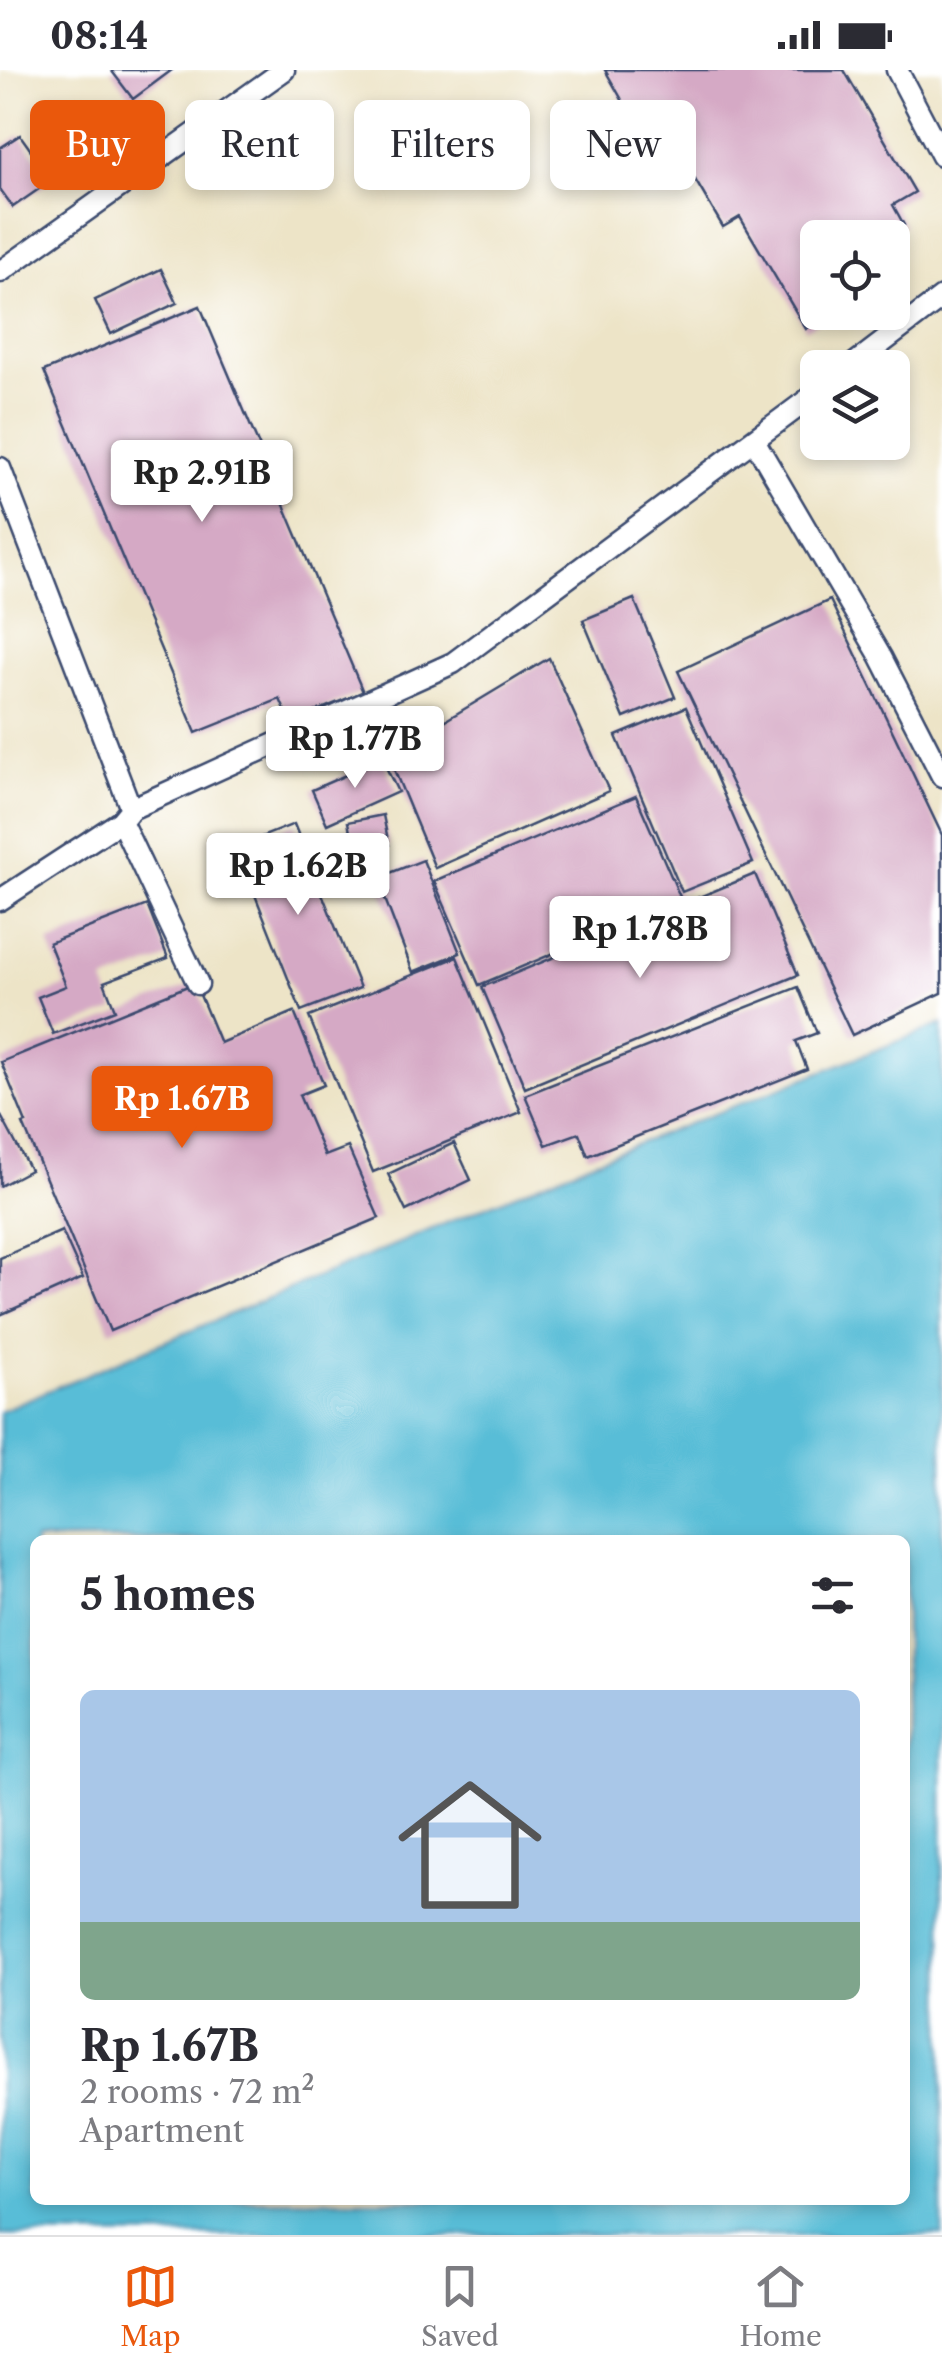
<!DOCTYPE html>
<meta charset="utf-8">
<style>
:root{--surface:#fff;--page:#f7f7f7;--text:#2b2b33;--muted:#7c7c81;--line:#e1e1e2;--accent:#ea580c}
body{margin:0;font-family:"Libre Caslon Text",serif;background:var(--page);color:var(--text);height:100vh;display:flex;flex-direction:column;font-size:38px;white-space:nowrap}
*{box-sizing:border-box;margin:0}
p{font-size:32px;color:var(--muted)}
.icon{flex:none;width:55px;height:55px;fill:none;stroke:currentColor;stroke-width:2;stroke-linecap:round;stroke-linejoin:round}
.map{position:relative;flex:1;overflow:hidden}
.side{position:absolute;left:30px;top:1465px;width:880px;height:670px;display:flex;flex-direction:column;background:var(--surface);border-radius:15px;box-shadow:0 5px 15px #0003}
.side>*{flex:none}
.hud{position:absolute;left:30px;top:30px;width:882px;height:90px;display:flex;gap:20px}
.buttons{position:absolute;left:800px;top:150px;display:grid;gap:20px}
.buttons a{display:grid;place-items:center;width:110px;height:110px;border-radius:15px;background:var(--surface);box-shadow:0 5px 15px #0003;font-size:50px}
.price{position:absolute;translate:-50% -85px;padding:0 22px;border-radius:10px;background:#fff;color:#222;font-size:32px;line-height:65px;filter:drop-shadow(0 2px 5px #0008)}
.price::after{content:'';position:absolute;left:50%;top:60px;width:30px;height:22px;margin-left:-15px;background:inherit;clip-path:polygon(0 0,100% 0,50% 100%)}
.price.active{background:var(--accent);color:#fff}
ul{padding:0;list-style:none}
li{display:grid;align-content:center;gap:20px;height:530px;padding:0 50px}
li+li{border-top:2px solid var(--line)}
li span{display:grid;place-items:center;height:310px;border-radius:15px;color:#555}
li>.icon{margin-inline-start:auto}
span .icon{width:180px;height:180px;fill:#fffc;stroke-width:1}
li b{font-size:42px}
h2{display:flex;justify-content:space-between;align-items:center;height:120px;padding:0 50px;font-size:42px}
.tag{padding:0 35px;border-radius:15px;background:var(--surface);box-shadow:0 5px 15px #0003;font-size:35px;line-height:90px}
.tag.active{background:var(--accent);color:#fff}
.status{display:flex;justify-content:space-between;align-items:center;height:70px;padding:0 50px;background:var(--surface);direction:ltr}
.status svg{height:28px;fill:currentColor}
.menu{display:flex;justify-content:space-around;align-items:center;height:140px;border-top:2px solid var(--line);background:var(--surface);font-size:28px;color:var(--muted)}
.menu a{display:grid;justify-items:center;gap:5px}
.menu .active{color:var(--accent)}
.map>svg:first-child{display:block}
</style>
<div class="status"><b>08:14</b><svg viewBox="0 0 49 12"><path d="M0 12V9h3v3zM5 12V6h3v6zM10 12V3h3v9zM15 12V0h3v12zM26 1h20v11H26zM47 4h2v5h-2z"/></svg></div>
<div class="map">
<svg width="942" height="2165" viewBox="0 0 942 2165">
<rect width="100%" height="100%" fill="#fff"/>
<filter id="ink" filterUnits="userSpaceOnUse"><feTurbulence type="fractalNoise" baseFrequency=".01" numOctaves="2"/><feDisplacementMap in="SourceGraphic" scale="20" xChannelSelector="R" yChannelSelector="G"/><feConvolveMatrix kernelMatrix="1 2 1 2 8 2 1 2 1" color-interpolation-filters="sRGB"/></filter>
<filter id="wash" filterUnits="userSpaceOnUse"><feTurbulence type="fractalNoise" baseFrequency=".0048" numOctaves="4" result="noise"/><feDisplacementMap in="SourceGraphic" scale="40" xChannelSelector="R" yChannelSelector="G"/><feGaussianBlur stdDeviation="2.25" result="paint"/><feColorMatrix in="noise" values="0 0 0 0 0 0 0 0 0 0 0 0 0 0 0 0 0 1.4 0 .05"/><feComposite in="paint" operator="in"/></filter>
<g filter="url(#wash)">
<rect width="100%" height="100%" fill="#ede4c7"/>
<path fill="#59bdd7" stroke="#3a769a" stroke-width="2.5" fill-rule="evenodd" d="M 942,954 L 942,2165 L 0,2165 L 0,1341 L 584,1095 ZM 35,1470 L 905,1470 L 905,2130 L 35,2130 Z"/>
<g id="blocks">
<path fill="#d5a9c5" d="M 111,0 L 172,0 L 133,29 Z
M 605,0 L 844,0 L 915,122 L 893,135 L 904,155 L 883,168 L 818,168 L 818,242 L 834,242 L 806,259 L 740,147 L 723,157 L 677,79 L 657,91 Z
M 20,65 L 52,110 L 13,137 L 0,119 L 0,78 Z
M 161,199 L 177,233 L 111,264 L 95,230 Z
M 200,236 L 363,622 L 290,652 L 280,629 L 196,663 L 44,301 Z
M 634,529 L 675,627 L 624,648 L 583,550 Z
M 830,530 L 942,765 L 942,923 L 852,965 L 678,601 Z
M 549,588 L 609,721 L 435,798 L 388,685 Z
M 686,637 L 753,793 L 682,822 L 616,666 Z
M 382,689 L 398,722 L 327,754 L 312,720 Z
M 636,726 L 681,829 L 479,915 L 434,811 Z
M 383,745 L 389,775 L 354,782 L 348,752 Z
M 294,754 L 360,918 L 301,941 L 236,777 Z
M 423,790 L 460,883 L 413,902 L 377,808 Z
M 755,804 L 798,905 L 525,1018 L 482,917 Z
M 147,835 L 168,888 L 104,912 L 115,940 L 53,964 L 38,927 L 66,916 L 49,873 Z
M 457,887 L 521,1042 L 373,1102 L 309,947 Z
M 195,913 L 220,973 L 294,942 L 324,1015 L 299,1025 L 325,1086 L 348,1077 L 379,1148 L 110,1261 L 23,1054 L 26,1053 L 1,992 Z
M 798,917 L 817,963 L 796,971 L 807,999 L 588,1086 L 579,1063 L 546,1075 L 525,1025 Z
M 0,1044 L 30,1100 L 0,1116 Z
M 454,1073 L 471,1110 L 406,1141 L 388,1104 Z
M 62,1161 L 83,1208 L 0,1245 L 0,1188 Z"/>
</g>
</g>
<g filter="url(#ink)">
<use href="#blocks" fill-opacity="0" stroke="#3a4a6e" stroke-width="2.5"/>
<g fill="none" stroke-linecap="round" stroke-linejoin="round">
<g stroke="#3a4a6e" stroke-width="25">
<path id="lane" d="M 897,0 L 942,86
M 0,202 L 284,0
M 849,298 L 942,227
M 754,370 L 881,587 L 942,706
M 0,398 L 131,739
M 121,751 L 198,914
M 0,830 L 121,751 L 131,739 L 453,593 L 818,322"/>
</g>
<use href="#lane" stroke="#fff" stroke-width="20"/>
</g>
</g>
</svg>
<div class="buttons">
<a><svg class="icon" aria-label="locate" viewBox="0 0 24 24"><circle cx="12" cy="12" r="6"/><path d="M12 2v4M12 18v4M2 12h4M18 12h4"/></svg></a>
<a><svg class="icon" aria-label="layers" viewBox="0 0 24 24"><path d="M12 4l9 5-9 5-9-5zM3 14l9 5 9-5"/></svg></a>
</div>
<b class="price" style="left:202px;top:455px">Rp 2.91B</b>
<b class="price" style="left:355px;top:721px">Rp 1.77B</b>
<b class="price" style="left:298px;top:848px">Rp 1.62B</b>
<b class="price" style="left:640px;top:911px">Rp 1.78B</b>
<b class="price active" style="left:182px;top:1081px">Rp 1.67B</b>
<div class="hud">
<a class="tag active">Buy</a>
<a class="tag">Rent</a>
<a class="tag">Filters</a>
<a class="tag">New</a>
</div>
<section class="side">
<h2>5 homes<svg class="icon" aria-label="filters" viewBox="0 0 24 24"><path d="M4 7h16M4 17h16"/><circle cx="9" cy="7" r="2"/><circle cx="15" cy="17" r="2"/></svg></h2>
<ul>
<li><span style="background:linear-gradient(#a9c7e8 75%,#7fa58c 0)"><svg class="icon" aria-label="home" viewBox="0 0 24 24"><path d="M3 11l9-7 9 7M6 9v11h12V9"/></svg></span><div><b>Rp 1.67B</b><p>2 rooms · 72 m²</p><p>Apartment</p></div></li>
</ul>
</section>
</div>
<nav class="menu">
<a class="active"><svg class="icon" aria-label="map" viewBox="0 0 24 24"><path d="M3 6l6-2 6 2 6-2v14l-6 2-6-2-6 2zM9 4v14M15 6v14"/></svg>Map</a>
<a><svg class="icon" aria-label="saved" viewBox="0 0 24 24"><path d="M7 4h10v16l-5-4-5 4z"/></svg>Saved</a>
<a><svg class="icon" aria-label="home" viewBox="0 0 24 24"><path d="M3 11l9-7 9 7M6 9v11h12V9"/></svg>Home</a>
</nav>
